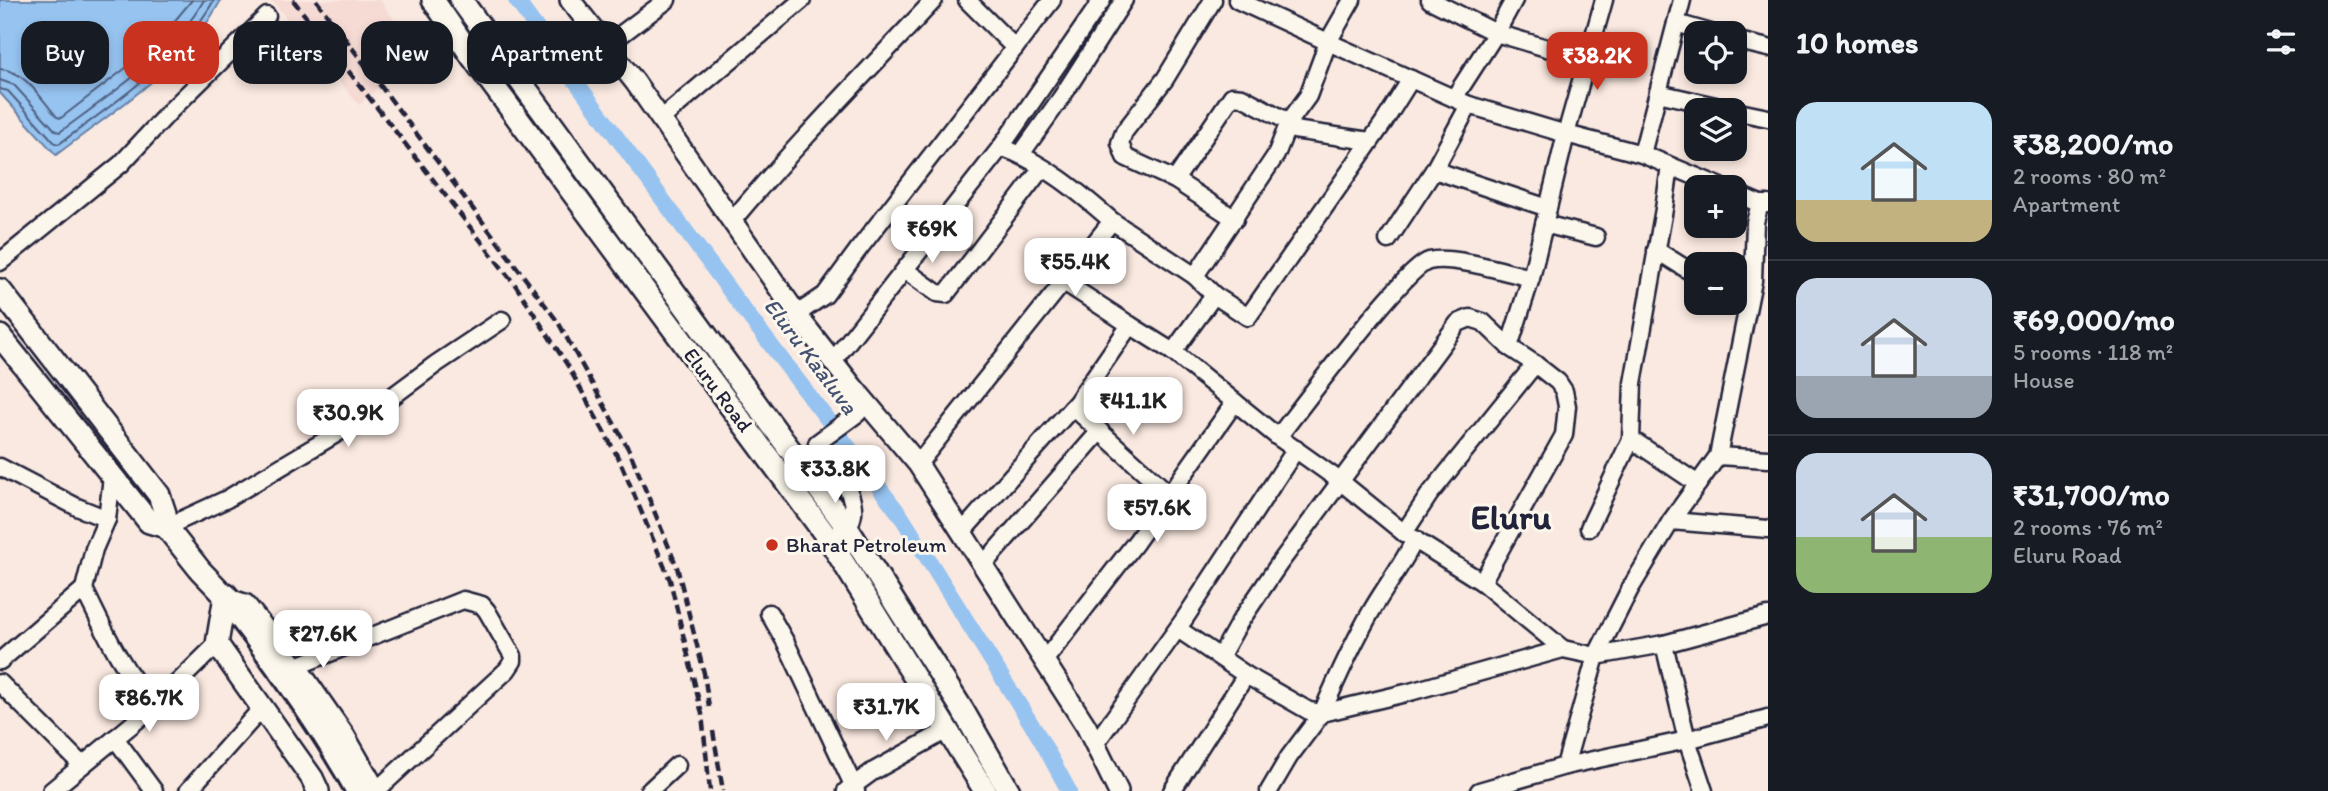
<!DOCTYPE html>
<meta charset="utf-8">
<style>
body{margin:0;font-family:Itim,sans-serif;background:#20242c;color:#f1f3f6;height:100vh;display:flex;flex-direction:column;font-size:26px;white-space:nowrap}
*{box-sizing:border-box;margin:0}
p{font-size:23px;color:#9ea1a6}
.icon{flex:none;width:38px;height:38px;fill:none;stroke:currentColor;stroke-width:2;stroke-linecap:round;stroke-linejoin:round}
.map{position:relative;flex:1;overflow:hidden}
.side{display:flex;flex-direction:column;background:#171b24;width:560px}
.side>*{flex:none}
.hud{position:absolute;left:21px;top:21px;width:665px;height:63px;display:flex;gap:14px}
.buttons{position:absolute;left:1684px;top:21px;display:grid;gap:14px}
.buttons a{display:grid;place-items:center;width:63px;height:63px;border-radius:14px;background:#171b24;box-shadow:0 4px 10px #0003;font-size:35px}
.price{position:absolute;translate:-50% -60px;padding:0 16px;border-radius:14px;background:#fff;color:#222;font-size:23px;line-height:46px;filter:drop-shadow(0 2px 4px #0008)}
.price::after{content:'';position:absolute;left:50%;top:42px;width:21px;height:16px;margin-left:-10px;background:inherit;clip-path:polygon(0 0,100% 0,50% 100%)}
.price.on{background:#c8321e;color:#fff}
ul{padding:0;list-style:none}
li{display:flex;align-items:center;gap:21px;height:175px;padding:0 28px}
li+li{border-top:2px solid #363941}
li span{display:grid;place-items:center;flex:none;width:196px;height:140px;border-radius:21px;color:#555}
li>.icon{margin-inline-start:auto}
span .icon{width:84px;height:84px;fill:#fffc;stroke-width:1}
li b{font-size:30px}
h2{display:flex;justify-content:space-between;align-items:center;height:84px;padding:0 28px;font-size:30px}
.pill{padding:0 24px;border-radius:21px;background:#171b24;box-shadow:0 4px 10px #0003;font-size:24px;line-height:63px}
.pill.on{background:#c8321e;color:#fff}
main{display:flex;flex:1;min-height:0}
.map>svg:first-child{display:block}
.built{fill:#f6dbd5}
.water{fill:#96c3f0;stroke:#6883a8;stroke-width:2}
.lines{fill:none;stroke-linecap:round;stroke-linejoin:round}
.shore{stroke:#506283;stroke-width:2}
.canal{stroke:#96c3f0;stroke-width:16}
.minor-casing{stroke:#22223b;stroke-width:21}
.tertiary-casing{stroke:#22223b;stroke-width:24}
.secondary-casing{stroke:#22223b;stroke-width:26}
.primary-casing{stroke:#22223b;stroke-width:30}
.minor{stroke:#fbf7ec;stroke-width:16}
.tertiary{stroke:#fbf7ec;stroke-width:19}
.secondary{stroke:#fbf7ec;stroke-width:21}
.primary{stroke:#fbf7ec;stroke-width:24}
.rail{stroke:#22223b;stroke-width:4.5;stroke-dasharray:10 5;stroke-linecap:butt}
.poi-dot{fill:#c8321e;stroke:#fbf7ec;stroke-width:2.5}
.labels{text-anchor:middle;stroke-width:6;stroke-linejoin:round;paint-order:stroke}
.street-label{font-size:21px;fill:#22223b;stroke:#fbf7ec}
.poi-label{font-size:21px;fill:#22223b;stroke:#fbf7ec;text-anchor:start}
.water-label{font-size:23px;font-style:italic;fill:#455271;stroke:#fbf7ec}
.town-label{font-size:35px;font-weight:bold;fill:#22223b;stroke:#fbf7ec}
</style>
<main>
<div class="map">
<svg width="1768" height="791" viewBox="0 0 1768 791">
<rect width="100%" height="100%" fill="#fae9e0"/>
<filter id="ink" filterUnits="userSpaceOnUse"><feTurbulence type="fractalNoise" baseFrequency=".0143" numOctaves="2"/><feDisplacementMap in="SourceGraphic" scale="14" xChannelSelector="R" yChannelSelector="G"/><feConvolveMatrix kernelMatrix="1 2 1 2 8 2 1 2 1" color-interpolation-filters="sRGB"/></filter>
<g filter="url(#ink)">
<!-- built -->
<path class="built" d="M271,0h109l37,52 -58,53z"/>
<!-- water -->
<path class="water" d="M0,0h221c-36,67 -105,109 -165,155l-56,-62z"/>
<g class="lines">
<!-- shore -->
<g class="shore">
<path d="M0,69c25,1 42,31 57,48l4,1 92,-71 39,-47"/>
<path d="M0,80l14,5 42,46 4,1c47,-35 115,-80 144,-132"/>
<path d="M0,89l8,2 47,52 4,1c53,-39 123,-86 155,-144"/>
</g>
<!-- canal -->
<path class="canal" d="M516,0l219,298 166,218 139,222 29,53"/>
<!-- minor casing -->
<g class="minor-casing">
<g id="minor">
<path d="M967,0l48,48"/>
<path d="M1213,0l-48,79 -41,53 -4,11 5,14 50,23 60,39"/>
<path d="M1352,0l-24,42 141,63 97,29 -35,144 -22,69 26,17 23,18 6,9 3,15 -3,29 -82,147"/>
<path d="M1430,0l66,33 -42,65"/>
<path d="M1514,0l-18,33 91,27"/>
<path d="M1604,0l-38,134 76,20"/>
<path d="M1682,0l-40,154 79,33"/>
<path d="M1676,23l35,10"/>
<path d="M1734,40l34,8"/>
<path d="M607,45l60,-45"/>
<path d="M1658,93l75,17"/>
<path d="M1469,105l-35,65 114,38"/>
<path d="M1734,111l34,7"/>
<path d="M661,119l141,-119"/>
<path d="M1021,154l40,-56 63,-98"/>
<path d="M1670,166l-6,43 -31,174 -2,56 67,45"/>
<path d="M1175,180l57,-84 10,1 47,25 5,8 76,11"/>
<path d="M1734,193l26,11"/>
<path d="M732,221c64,-77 134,-148 202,-221"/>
<path d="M1112,221l83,55"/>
<path d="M1544,224l52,13"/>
<path d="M1388,240l46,-70"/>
<path d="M1656,250l40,25"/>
<path d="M0,262l121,-98 50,-54 96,-94"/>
<path d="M905,270l32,23 9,1 96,-126"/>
<path d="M1064,282l66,43"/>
<path d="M1214,295l34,22 136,-195 27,-43"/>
<path d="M797,314l28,-19 33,-45 194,-250"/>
<path d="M1173,352l41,-57 -19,-19 81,-121 13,-33 19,-26 20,-54 -91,-42"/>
<path d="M833,361l168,-214 101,-147"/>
<path d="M1073,407l96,87"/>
<path d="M1278,437c22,-28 127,-170 151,-176 23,-6 77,11 102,17"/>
<path d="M1718,456l50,3"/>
<path d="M918,464l194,-243c-33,-29 -69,-59 -111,-74"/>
<path d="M0,467l77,40 30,12"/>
<path d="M112,477l-5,42 -13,30 -10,40c20,41 39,84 71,116"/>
<path d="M1671,521l97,8"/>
<path d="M166,527l61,-28 139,-83 70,-52 66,-44"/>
<path d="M1589,528l42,-89"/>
<path d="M962,532l115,-130 53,-77 43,27 105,85 62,44 64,52 78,49 81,67"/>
<path d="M840,533c34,-22 -7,-68 -23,-90l41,-30 -15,-19 10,-7"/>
<path d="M1404,533l25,-38 106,-131"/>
<path d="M983,565l117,-134"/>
<path d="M228,597l18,6 59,73 41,59 32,56"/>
<path d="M769,613l17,30 70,148"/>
<path d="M1178,629l68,46 63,36 13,2c15,-35 31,-70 50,-103 14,-24 31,-46 43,-71"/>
<path d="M1664,644l104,-28"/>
<path d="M1220,657l19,-34 40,-59 179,-241 12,-5 13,4 26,25"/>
<path d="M0,661l84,-72"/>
<path d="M1044,661l92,-119 99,-140"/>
<path d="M297,666l166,-66 19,5 5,6 26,45v5l-6,9 -130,120"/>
<path d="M0,683l82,82"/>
<path d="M115,738l39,53"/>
<path d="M1095,744l90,-126 111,-169"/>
<path d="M1565,766l122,-26 81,-22"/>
<path d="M51,791l101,-83 65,-64"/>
<path d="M188,791l74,-83"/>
<path d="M649,791l28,-26"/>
<path d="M846,791l26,-19 77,-43"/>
<path d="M1172,791l74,-116"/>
<path d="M1269,791l20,-34 33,-44 88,-21 153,-43 33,7 -31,110 -86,25"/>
<path d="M1704,791l-17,-51 -23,-96 -68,12 34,-67 41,-68 47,-65 35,-175 2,-59 5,-18h8"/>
</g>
</g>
<!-- tertiary casing -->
<g class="tertiary-casing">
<path id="tertiary" d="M570,0l65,82 168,241 50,64 65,77 168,262 32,65"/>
</g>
<!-- secondary casing -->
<g class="secondary-casing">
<g id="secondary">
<path d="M433,0l40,58 357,483 155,250"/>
<path d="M461,0l387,529 114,180 47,82"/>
<path d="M0,290l159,205 6,18 1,14"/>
<path d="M0,336l149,186 17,5 34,43 25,26 -8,48 95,134 6,13"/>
</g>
</g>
<!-- primary casing -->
<g class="primary-casing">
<path id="primary" d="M225,596c49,62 95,126 134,195"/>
</g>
<!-- minor -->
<use href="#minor" class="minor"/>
<!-- tertiary -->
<use href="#tertiary" class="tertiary"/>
<!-- secondary -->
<use href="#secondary" class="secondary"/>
<!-- primary -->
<use href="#primary" class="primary"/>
<!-- rail -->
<g class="rail">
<path d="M293,0l223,286 52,80 52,95 50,119 32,134 8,77"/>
<path d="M316,0l242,322 72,130 47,115 27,106 5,34"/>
<path d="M713,731l10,60"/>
</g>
</g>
</g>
<!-- markers -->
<circle class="poi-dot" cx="772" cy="545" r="7"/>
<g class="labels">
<!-- street labels -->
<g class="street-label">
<text transform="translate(718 390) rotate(53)" y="7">Eluru Road</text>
</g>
<!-- poi labels -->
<g class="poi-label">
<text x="786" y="552">Bharat Petroleum</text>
</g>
<!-- water labels -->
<g class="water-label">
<text transform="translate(811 356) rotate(53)" y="8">Eluru Kaaluva</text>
</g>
<!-- town labels -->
<g class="town-label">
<text x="1511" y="529">Eluru</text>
</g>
</g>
</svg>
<div class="buttons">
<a><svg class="icon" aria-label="locate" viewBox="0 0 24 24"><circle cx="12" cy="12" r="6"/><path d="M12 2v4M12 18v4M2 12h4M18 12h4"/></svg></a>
<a><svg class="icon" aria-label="layers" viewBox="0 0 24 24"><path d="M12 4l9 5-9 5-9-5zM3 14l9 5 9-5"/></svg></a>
<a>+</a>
<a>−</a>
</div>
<b class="price on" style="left:1597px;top:92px">₹38.2K</b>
<b class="price" style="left:932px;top:265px">₹69K</b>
<b class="price" style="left:1075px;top:298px">₹55.4K</b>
<b class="price" style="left:1133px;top:437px">₹41.1K</b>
<b class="price" style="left:348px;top:449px">₹30.9K</b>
<b class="price" style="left:835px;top:505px">₹33.8K</b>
<b class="price" style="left:1157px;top:544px">₹57.6K</b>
<b class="price" style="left:323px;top:670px">₹27.6K</b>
<b class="price" style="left:149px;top:734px">₹86.7K</b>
<b class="price" style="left:886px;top:743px">₹31.7K</b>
<div class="hud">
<a class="pill">Buy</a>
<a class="pill on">Rent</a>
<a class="pill">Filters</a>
<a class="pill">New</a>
<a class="pill">Apartment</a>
</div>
</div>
<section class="side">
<h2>10 homes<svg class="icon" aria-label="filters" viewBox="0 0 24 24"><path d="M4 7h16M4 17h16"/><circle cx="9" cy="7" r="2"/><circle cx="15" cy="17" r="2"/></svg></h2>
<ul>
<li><span style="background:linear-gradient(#bfe0f5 70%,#c2b280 0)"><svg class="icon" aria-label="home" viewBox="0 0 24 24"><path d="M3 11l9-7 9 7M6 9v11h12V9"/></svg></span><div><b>₹38,200/mo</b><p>2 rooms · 80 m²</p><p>Apartment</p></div></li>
<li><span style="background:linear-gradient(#c9d6e8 70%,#9aa5b1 0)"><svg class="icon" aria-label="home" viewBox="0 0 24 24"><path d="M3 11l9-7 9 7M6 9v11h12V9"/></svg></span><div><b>₹69,000/mo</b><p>5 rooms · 118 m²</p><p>House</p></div></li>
<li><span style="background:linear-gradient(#c9d6e8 60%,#8fb573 0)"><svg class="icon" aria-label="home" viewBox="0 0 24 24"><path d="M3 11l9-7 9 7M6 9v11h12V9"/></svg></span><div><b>₹31,700/mo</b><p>2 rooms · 76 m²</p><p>Eluru Road</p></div></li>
</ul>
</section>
</main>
